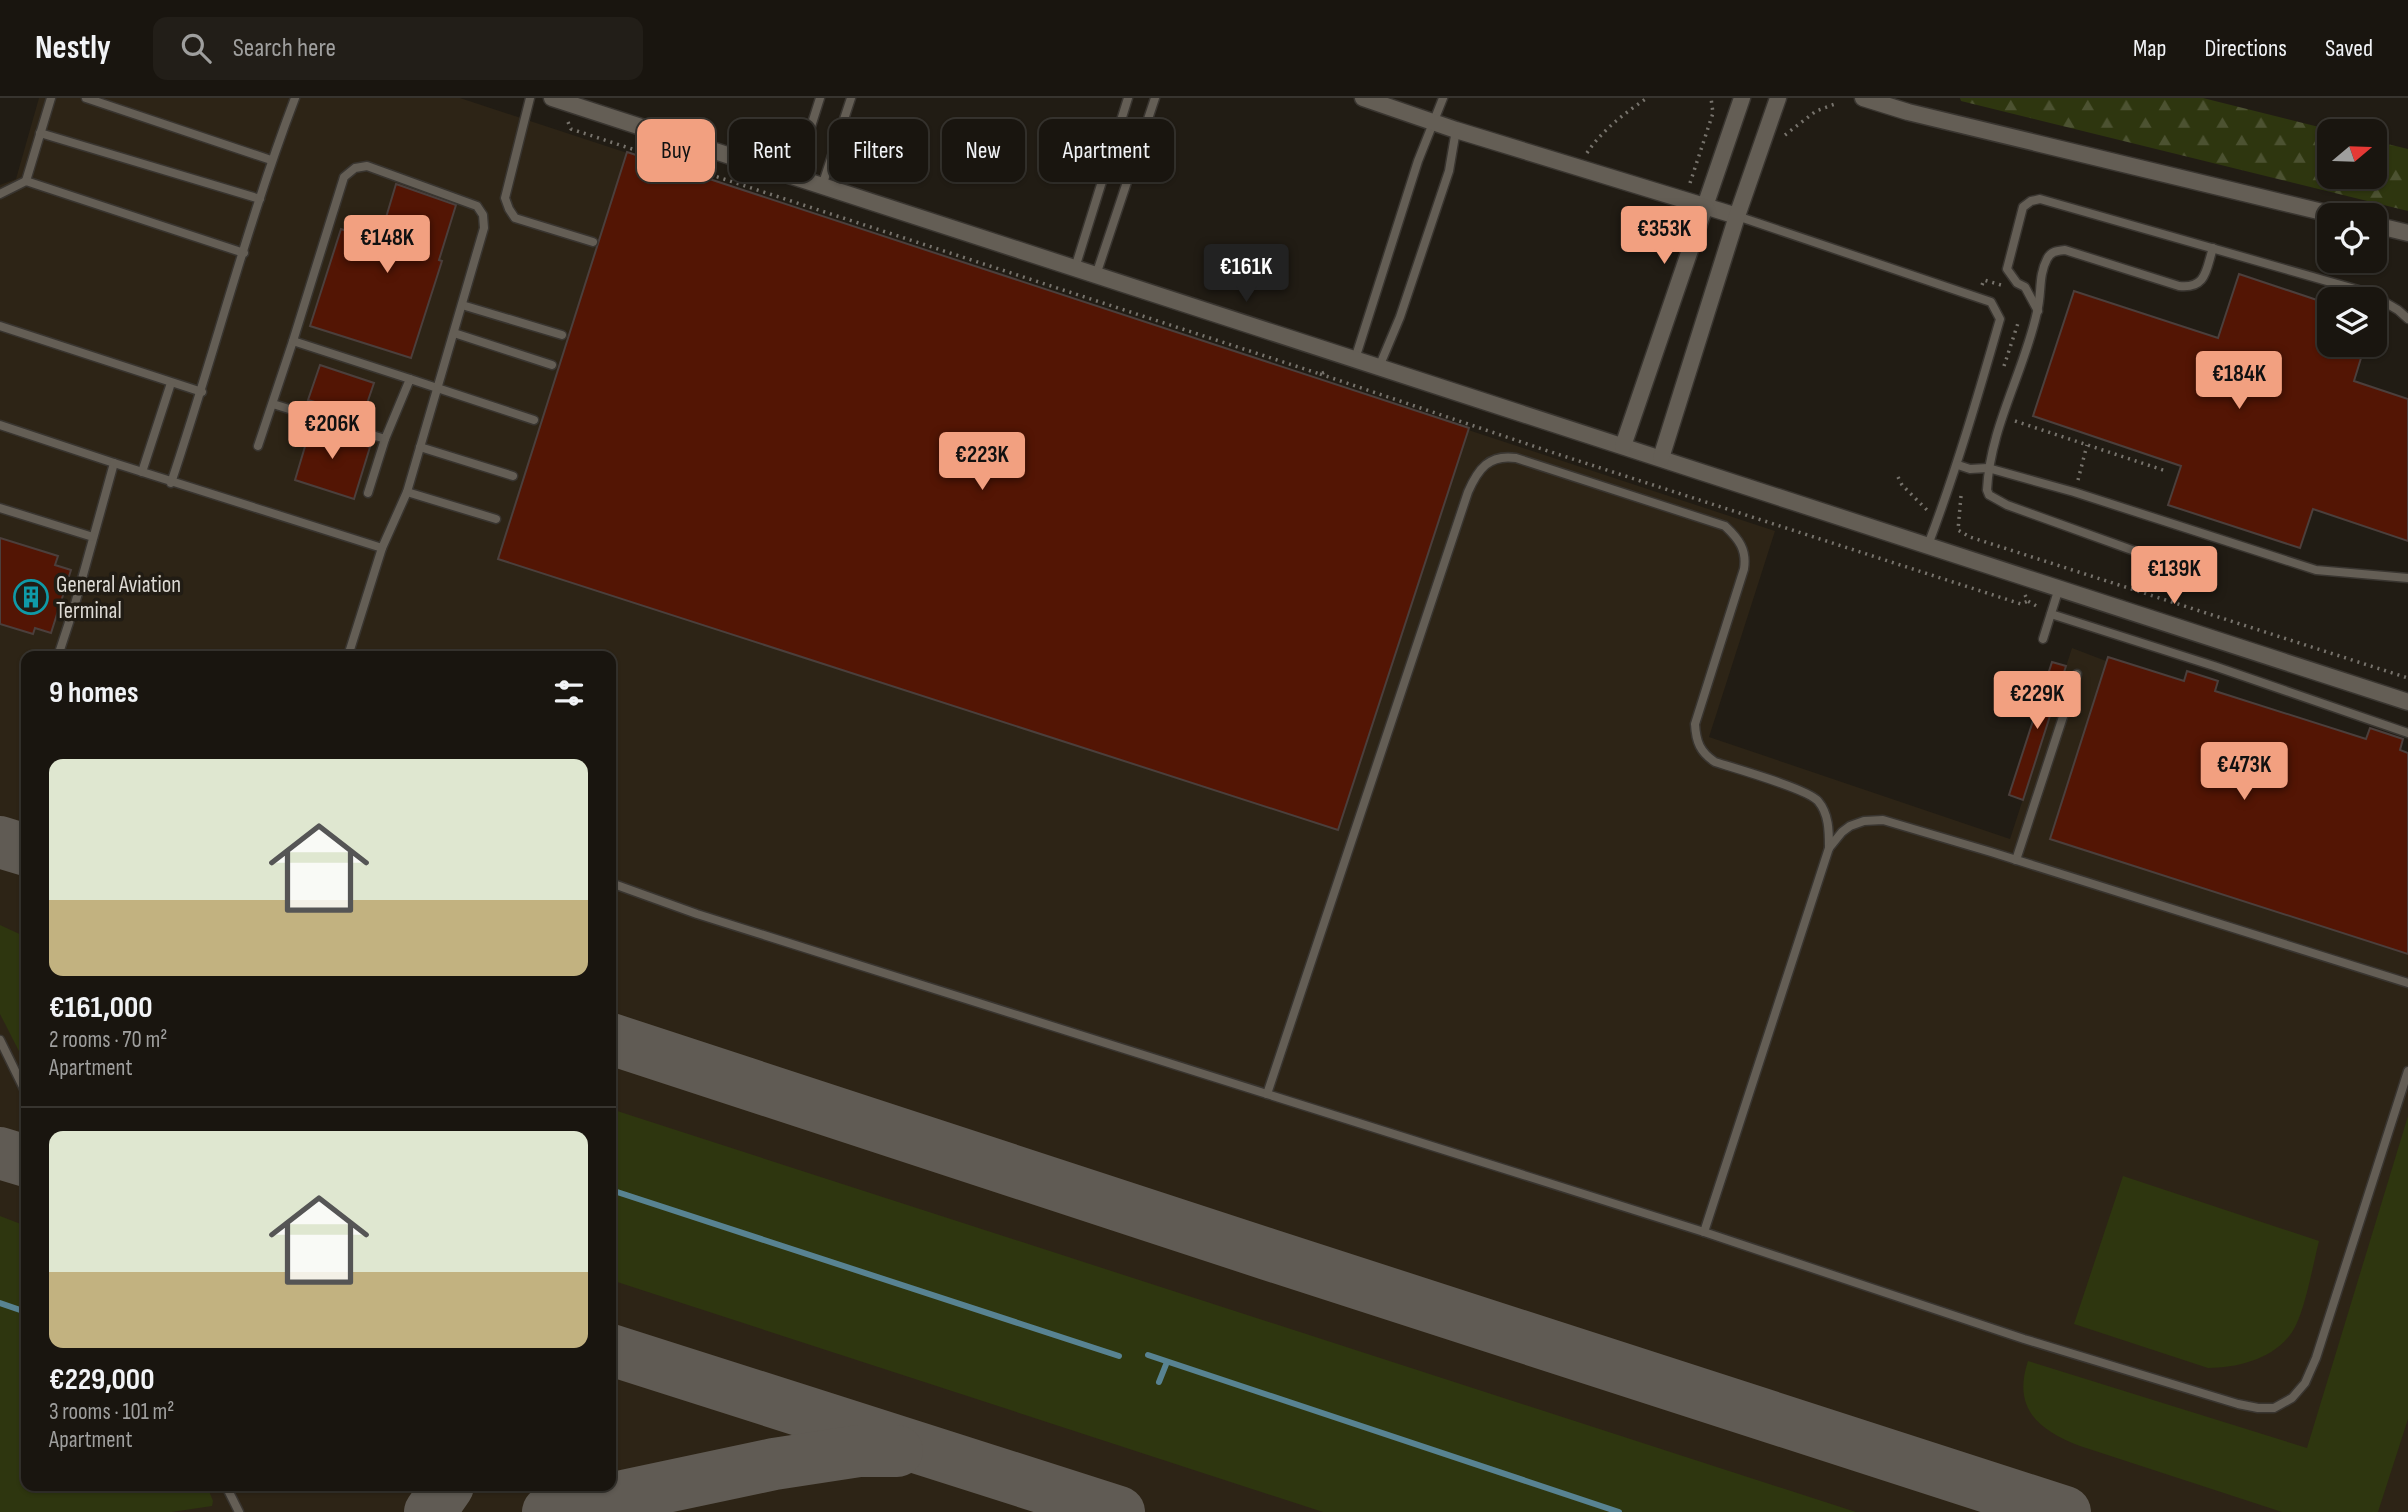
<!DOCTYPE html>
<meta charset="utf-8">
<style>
body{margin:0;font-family:"Sofia Sans Condensed",sans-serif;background:#221e18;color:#f1f3f6;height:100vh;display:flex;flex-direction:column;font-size:26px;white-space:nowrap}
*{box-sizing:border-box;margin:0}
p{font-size:23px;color:#9f9f9e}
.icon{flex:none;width:38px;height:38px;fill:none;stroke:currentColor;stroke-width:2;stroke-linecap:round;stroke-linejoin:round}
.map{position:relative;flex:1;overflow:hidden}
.panel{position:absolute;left:21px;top:553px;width:595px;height:840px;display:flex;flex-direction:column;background:#19150f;border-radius:14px;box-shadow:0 2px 5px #0004,0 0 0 2px #37342f}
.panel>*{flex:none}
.banner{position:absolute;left:637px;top:21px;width:665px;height:63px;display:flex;gap:14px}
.needle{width:46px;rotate:71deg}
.controls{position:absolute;left:2317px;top:21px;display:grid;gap:14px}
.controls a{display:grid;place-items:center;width:70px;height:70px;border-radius:14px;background:#19150f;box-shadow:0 2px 5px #0004,0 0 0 2px #37342f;font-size:35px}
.price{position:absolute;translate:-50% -60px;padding:0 16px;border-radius:7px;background:#f2a080;color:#111;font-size:23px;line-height:46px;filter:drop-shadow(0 2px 4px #0008)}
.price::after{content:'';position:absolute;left:50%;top:42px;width:21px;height:16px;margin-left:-10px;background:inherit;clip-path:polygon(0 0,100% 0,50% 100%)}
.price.current{background:#222;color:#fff}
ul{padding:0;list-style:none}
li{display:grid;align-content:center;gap:14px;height:371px;padding:0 28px}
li+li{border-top:2px solid #37342f}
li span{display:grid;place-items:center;height:217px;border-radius:14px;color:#555}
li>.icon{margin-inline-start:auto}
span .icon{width:126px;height:126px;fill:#fffc;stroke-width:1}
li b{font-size:30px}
h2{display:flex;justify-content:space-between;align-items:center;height:84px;padding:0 28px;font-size:30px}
.chip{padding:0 24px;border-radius:14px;background:#19150f;box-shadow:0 2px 5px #0004,0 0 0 2px #37342f;font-size:24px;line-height:63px}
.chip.current{background:#f2a080;color:#111}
header{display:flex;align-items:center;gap:42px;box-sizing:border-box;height:98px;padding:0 35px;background:#19150f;border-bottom:2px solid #37342f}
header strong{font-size:33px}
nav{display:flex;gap:38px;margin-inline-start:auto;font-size:24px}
.search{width:490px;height:63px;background:#221e18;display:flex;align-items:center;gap:18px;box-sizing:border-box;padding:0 24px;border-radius:14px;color:#9f9f9e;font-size:26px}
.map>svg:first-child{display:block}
.built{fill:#2d2416;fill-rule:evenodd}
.green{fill:#2e360f}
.forest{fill:url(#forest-firs)}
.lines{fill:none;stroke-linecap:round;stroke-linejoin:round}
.stream{stroke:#588392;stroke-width:6}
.taxiway{stroke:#605b54;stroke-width:52}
.building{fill:#531504;stroke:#4b3f3c;stroke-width:2}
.service-casing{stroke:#393530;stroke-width:11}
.minor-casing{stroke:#393530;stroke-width:19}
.path{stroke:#77736c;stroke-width:3.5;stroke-dasharray:2 5;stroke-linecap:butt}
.service{stroke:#645e55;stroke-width:8}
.minor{stroke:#645e55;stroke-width:16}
.labels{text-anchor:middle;stroke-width:7;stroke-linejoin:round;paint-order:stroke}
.poi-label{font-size:23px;fill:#dddad4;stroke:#211c14;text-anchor:start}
</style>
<header>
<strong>Nestly</strong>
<div class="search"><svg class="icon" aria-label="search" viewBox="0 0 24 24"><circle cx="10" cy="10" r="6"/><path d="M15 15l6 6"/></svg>Search here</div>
<nav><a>Map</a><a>Directions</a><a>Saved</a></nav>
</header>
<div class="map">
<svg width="2408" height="1414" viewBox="0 0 2408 1414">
<defs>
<pattern id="forest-firs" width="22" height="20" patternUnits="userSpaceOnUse" patternTransform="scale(1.75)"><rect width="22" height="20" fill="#2e360f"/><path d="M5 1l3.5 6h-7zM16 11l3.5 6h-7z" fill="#4c5231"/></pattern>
</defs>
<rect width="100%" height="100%" fill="#211c14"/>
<!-- built -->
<path class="built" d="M39,0h421l1315,433 -66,206 301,102 62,-191 34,13 2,-4 75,24 4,-10 31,10 -3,10 151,48 3,-11 34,11 -3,11 8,3v759h-2408v-1327l16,-6zM26,558h585v830h-585z"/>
<!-- green -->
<g class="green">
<path d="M0,827l26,12v121l-3,1 -23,-45z"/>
<path d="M611,1011l1245,403h-533l-712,-232z"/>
<path d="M2408,1018v303l-30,93h-96l-202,-66c-41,-16 -68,-37 -52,-85l279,87z"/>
<path d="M2123,1078l196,65c-6,24 -13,63 -23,84 -15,32 -56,43 -88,43l-134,-44z"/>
<path d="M0,1118l26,10v260h181l6,15 -1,5 -40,6h-172z"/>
</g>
<!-- forest -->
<path class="forest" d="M1960,0h243l132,33h-6v46h46v-36l33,8v62l-447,-110z"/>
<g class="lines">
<!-- stream -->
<g class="stream">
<path d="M611,1092l508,166"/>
<path d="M0,1205l26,9"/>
<path d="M1148,1257l471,157"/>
<path d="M1159,1284l8,-20"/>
</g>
<!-- taxiway -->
<g class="taxiway">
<path d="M0,744l26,8"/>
<path d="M611,941l656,215 798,258"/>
<path d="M0,1055l26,8"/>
<path d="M611,1252l508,162"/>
<path d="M430,1414l18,-26"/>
<path d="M548,1414l226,-48 85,-13h38"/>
</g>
</g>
<!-- building -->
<g class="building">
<path d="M627,54l842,276 -131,402 -840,-271z"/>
<path d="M396,86l60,21 -17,55 3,1 -31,97 -101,-32 31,-97 38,12z"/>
<path d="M2239,176l90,30v41h36l-11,36 54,18v142l-95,-32 -13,39 -132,-43 13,-39 -148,-50 41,-125 144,47z"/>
<path d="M320,267l54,18 -14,41 -44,-13 2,-8 -10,-3z"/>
<path d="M312,325l44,14 -2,6 16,4 -16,52 -59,-19z"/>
<path d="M0,440l58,18 -3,9 16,5 -20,63 -16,-5 -2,6 -33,-10z"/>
<path d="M2108,559l76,24 3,-10 31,10 -3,10 151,48 4,-11 33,11 -3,11 8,3v201l-358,-115z"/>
<path d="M2052,564l14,4 -43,134 -14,-5z"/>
</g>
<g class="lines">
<!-- service casing -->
<g class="service-casing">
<g id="service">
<path d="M86,0l185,62"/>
<path d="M530,0l-25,100 4,11 6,9 78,24"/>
<path d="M40,35l220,66"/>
<path d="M795,79l25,-79"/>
<path d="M26,83l25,-83"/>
<path d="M822,88l29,-88"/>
<path d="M0,96l26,-13 218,72"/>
<path d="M1737,118l254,86 9,17c-22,77 -44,152 -72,226"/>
<path d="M1075,170l53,-170"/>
<path d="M1096,177l59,-177"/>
<path d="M462,207l100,30"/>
<path d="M2038,213l-13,-24 -8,-4 -10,-14 16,-62 8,-6 9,-2 329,94 29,17 10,9"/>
<path d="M0,228l202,66"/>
<path d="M454,235l98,32"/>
<path d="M1355,261l63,-198 25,-63"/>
<path d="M1379,269l21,-50 49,-146 7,-41"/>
<path d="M273,306l112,35 25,-60 124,41"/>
<path d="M0,327l114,38 -39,141 -17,52"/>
<path d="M258,348l35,-105"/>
<path d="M420,349l93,29"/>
<path d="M114,365l268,85"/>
<path d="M1958,367l12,4 18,-1 86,24 242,78 92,8"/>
<path d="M142,374l29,-89"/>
<path d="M171,385c43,-128 76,-259 124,-385"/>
<path d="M407,394l89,27"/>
<path d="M368,395l17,-54"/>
<path d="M0,410l93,29"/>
<path d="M2143,456l-136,-49 -18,-10 -2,-5c3,-63 37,-118 50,-178 5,-18 1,-36 10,-53 4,-8 10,-8 18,-9l114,36c28,3 27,-17 34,-38"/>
<path d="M2051,516l163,52 194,67"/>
<path d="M2043,541l16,-51"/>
<path d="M348,558l34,-108 25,-56 77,-264 -1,-13 -6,-9 -110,-40 -12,2 -11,9 -51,164 117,38"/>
<path d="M2016,762l61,-186"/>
<path d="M611,785l86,31 1007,318 320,107 214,65 20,4h16l18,-10 13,-15 11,-25 92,-287"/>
<path d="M0,942l26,53"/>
<path d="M1267,996l201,-602c10,-23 21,-38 48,-34l209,68c14,13 22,24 19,43l-49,155c1,18 5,28 20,38 19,6 93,27 103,39 11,13 11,30 11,47"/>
<path d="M1704,1134l125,-384 13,-16 8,-6 14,-5 19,-1 108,32 417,131"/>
<path d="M226,1388l13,26"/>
</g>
</g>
<!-- minor casing -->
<g class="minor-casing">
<g id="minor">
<path d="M552,0l1856,604"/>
<path d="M1363,0l93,32 281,86"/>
<path d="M1863,0l45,14 427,103"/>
<path d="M2375,127l33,8"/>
<path d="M1623,348l119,-348"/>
<path d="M1661,360l76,-242 41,-118"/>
</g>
</g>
<!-- path -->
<g class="path">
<path d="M568,24l3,7 749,245 8,-3"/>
<path d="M1785,37l31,-24 19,-7"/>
<path d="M1587,55c15,-23 38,-40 60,-55"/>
<path d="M1690,85l23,-70 -2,-15"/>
<path d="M1982,187l2,-5 17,5"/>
<path d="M2004,268l15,-46"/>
<path d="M1320,276l228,77 473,153 7,-3"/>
<path d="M2015,323l151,50"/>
<path d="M1898,379l4,8 25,25"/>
<path d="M2078,382l9,-35"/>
<path d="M1961,398l-3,34 12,7 438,141"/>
<path d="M2025,497l3,6 12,7"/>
</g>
<!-- service -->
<use href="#service" class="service"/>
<!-- minor -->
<use href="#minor" class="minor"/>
</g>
<!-- icons -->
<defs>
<g id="building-ring" transform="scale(1.75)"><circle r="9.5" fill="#211c14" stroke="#0f9aa8" stroke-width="1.5"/><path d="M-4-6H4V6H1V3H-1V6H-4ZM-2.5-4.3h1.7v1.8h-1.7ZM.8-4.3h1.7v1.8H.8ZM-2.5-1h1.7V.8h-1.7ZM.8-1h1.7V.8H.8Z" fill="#0f9aa8"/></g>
</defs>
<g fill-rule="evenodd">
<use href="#building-ring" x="31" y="499"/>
</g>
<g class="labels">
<!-- poi labels -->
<g class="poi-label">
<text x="56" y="494">General Aviation<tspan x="56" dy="26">Terminal</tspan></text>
</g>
</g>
</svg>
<div class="controls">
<a><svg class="needle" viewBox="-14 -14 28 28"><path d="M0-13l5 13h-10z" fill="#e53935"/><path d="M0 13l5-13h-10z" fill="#9f9f9e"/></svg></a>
<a><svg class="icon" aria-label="locate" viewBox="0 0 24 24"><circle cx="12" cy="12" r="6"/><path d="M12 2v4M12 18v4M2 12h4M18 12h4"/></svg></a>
<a><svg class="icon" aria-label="layers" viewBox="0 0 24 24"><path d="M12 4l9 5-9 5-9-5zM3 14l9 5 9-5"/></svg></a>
</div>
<b class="price" style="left:1664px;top:168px">€353K</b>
<b class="price" style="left:387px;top:177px">€148K</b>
<b class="price current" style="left:1246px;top:206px">€161K</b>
<b class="price" style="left:2239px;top:313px">€184K</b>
<b class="price" style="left:332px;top:363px">€206K</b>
<b class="price" style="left:982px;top:394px">€223K</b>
<b class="price" style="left:2174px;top:508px">€139K</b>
<b class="price" style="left:2037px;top:633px">€229K</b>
<b class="price" style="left:2244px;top:704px">€473K</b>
<div class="banner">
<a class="chip current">Buy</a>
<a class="chip">Rent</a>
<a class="chip">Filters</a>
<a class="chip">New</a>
<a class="chip">Apartment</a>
</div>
<section class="panel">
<h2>9 homes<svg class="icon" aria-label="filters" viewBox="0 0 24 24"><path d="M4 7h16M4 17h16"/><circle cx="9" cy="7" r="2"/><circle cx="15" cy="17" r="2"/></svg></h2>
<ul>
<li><span style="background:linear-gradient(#dfe7d0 65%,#c2b280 0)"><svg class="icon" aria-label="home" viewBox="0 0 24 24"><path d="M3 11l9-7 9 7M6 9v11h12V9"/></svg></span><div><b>€161,000</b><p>2 rooms · 70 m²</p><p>Apartment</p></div></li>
<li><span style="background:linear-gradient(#dfe7d0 65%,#c2b280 0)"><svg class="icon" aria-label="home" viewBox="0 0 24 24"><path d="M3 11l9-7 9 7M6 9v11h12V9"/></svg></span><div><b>€229,000</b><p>3 rooms · 101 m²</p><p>Apartment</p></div></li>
</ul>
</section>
</div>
